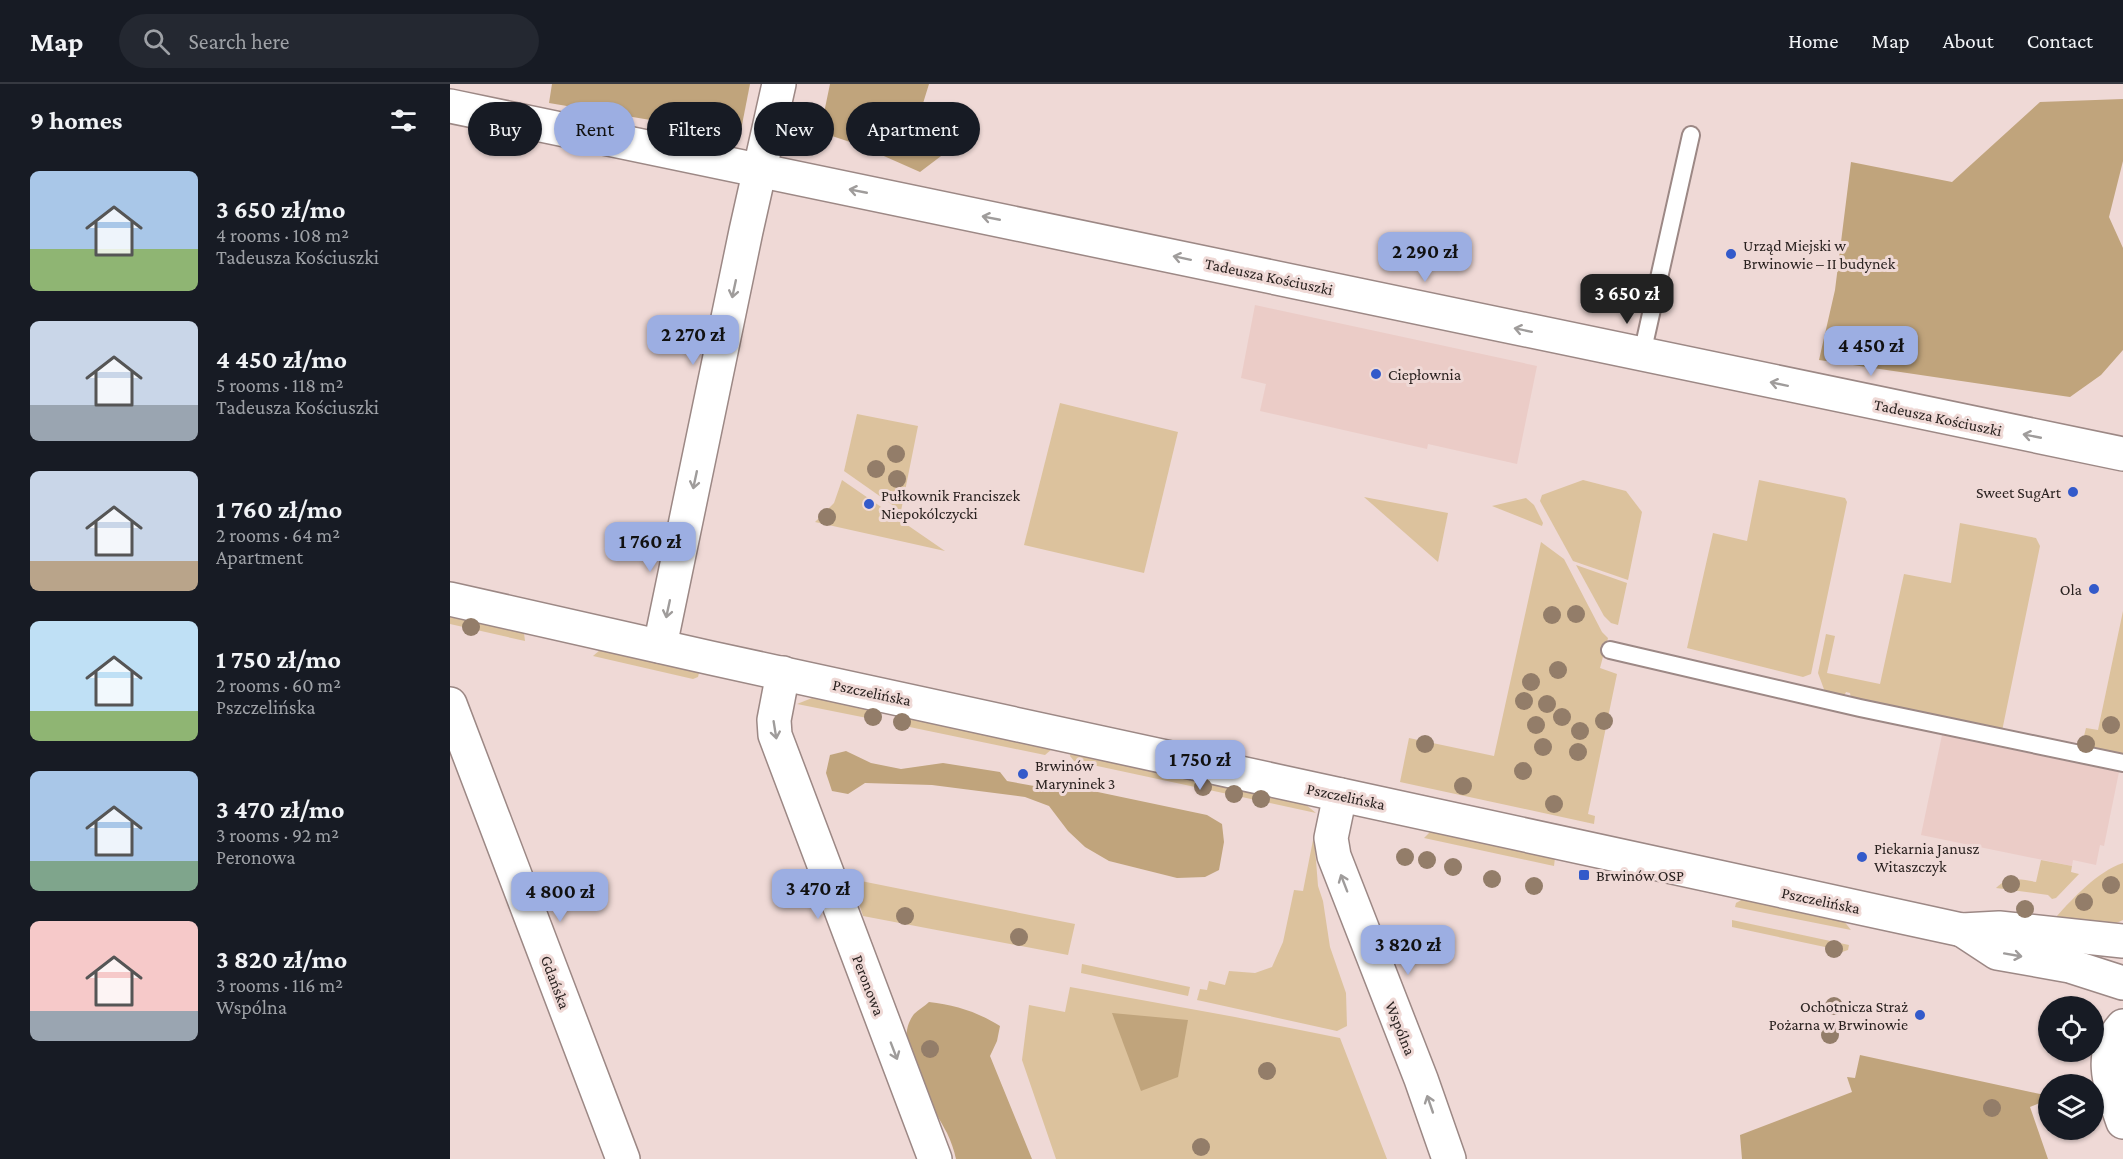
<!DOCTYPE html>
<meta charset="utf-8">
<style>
body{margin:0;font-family:"Crimson Pro",serif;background:#242831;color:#f1f3f6;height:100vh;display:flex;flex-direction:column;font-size:22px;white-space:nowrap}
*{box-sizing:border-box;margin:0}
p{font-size:20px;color:#9ea1a6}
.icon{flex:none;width:33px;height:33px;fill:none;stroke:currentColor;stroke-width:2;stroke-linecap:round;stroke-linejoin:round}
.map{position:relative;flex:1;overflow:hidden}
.panel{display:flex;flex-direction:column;background:#171b24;width:450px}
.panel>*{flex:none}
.guide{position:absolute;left:18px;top:18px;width:570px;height:54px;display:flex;gap:12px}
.tools{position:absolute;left:1588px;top:912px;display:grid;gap:12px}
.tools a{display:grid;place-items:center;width:66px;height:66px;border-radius:50%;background:#171b24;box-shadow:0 2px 4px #0004;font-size:30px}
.price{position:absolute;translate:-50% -51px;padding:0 14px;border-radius:12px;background:#9caee2;color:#111;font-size:20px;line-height:39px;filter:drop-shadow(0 2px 3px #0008)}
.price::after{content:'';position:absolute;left:50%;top:36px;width:18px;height:14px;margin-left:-9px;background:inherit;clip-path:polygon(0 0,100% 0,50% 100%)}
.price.selected{background:#222;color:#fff}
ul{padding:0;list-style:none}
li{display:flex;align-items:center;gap:18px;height:150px;padding:0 30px}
li span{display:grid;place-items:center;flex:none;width:168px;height:120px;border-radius:9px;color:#555}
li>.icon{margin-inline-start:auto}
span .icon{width:72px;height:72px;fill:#fffc;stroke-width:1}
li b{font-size:26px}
h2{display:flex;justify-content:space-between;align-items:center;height:72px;padding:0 30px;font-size:26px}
.pill{padding:0 21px;border-radius:27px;background:#171b24;box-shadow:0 2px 4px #0004;font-size:21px;line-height:54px}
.pill.selected{background:#9caee2;color:#111}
header{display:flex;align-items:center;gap:36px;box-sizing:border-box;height:84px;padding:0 30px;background:#171b24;border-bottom:2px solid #363941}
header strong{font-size:28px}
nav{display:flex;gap:33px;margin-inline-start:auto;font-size:21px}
.search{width:420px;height:54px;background:#242831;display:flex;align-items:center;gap:15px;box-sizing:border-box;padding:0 21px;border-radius:33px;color:#9ea1a6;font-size:22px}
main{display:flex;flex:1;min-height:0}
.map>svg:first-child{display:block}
.built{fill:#ebccc7}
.green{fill:#dcc29d}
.forest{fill:#c0a47c}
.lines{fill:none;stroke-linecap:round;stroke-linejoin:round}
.lane-casing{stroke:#9c8885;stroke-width:20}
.street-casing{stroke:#9c8885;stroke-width:36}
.secondary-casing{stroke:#9c8885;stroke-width:36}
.lane{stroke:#fff;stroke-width:16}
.street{stroke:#fff;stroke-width:33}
.secondary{stroke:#fff;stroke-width:33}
.tree{fill:#937d69}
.oneway{stroke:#9f9c9b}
.poi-dot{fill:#335aca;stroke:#efd9d6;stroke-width:2}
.labels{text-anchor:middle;stroke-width:6;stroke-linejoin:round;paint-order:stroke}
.poi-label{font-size:16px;fill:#2a2220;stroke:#efd9d6;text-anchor:start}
.street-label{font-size:16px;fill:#2a2220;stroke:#efd9d6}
</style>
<header>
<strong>Map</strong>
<div class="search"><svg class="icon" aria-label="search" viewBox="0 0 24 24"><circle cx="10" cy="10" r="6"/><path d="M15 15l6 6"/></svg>Search here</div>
<nav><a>Home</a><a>Map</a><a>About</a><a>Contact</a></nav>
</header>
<main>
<section class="panel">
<h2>9 homes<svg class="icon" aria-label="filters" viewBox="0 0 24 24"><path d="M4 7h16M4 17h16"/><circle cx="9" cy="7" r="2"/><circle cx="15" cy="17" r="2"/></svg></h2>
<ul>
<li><span style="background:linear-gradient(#a9c7e8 65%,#8fb573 0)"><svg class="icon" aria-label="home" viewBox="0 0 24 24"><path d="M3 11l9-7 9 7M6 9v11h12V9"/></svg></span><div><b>3 650 zł/mo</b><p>4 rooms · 108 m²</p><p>Tadeusza Kościuszki</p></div></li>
<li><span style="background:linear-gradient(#c9d6e8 70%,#9aa5b1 0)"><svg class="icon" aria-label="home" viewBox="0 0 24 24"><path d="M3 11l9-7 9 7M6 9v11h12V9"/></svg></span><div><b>4 450 zł/mo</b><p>5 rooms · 118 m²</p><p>Tadeusza Kościuszki</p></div></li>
<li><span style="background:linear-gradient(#c9d6e8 75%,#b9a48a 0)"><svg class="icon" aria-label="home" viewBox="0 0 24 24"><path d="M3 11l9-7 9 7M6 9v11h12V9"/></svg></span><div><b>1 760 zł/mo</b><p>2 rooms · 64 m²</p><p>Apartment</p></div></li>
<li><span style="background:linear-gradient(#bfe0f5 75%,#8fb573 0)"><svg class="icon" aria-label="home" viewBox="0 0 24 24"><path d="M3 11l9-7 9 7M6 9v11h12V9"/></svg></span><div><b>1 750 zł/mo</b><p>2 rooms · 60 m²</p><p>Pszczelińska</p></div></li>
<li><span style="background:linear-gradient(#a9c7e8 75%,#7fa58c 0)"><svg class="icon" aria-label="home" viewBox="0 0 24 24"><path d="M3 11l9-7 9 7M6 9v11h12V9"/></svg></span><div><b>3 470 zł/mo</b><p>3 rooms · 92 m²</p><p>Peronowa</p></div></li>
<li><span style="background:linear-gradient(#f6c9c9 75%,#9aa5b1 0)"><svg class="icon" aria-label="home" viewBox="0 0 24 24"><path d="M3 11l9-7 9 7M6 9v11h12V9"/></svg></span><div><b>3 820 zł/mo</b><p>3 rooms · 116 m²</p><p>Wspólna</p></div></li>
</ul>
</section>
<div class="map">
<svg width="1673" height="1075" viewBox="0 0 1673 1075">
<rect width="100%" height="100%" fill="#efd9d6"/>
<!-- built -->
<g class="built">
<path d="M805,221l282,61 -20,98 -89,-20 -1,5 -167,-38 6,-27 -25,-6z"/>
<path d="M1492,651l177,37 -15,74 -4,-1 -4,20 -23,-5 -1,6 -151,-31z"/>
</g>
<!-- green -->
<g class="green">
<path d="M610,319l118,29 -34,141 -120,-28z"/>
<path d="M407,330l61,12 -17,85 -57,-40z"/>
<path d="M392,396l103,71 -130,-29 19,-19z"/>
<path d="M1133,396l43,11 16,21 -14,68 -55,-19 -33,-60 2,-6z"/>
<path d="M1309,396l86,18 2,4 -36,172 -8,3 -116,-29 26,-115 34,8z"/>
<path d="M914,413l84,16 -10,49z"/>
<path d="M1076,414l8,7 9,18 -1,3 -50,-20z"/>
<path d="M1510,439l76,15 4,8 -38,185 -151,-33 -1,-5 -4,-1 -2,4 -19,-4 -7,-19 8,-39 9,2 -8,37 53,11 24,-110 47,9z"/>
<path d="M1091,458l23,17 38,73 6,6 -8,30 17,6 -29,140 7,2 -1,8 -194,-42 9,-44 85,18z"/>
<path d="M1126,481l51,18 -9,42 -7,-2 -7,-7z"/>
<path d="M1673,527v145l-42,-8 5,-20 12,2z"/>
<path d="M0,533l74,16 1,8 -75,-17z"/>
<path d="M150,566l99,23 -1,4 -5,2 -100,-23z"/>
<path d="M362,614l62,12 3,6v4l-80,-16z"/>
<path d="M450,632l152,33 -7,6 -150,-31z"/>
<path d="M621,669l234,51 11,9 -242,-52 -4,-5z"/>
<path d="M981,747l124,27 -1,8 -130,-28z"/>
<path d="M864,751l4,51 5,15 7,46 16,46 1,33 -10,5 -140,-31 3,-11 7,1 2,-9 16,4 4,-14 26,2 17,-6 11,-25 11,-52 9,1z"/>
<path d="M1591,776l31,6 -1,6 8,2 -23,24 -4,1 -4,-4 -52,-7c12,-12 25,-9 40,-6z"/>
<path d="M1673,779v57l-11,5 -56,-8c18,-20 41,-45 67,-54z"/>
<path d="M401,795l224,45 -7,31 -205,-39z"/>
<path d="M1293,815l100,21 8,10 -116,-23 1,-4z"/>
<path d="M1282,836l117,25 -1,5 -15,5 -8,-8 -93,-20z"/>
<path d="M632,880l108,23 -2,9 -107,-23z"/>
<path d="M620,903l165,30 105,21 47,121h-331l-34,-99 7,-55 36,7z"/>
</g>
<!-- forest -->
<g class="forest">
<path d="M102,0h198l-10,51 -191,-32z"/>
<path d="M380,0h99l-9,29 29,37 -29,22 -61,-27 -39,-13z"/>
<path d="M1673,15v62l-14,56 14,31v102l-22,25 -31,22 -251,-37 16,-70 16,-128 101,20 88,-80z"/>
<path d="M396,667l25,12 30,6 42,-6 57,9 7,9 27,5 2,-7 171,36 15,9 2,18 -5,28 -14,7 -28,1 -68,-17 -24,-14 -17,-16 -19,-25 -24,-9 -93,-12 -67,-2 -17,11 -16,-3 -6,-18 4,-18z"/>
<path d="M479,918c26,3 49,10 71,24l-3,15 -7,15 42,103h-76c-2,-9 -5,-18 -9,-26 -15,-30 -58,-86 -33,-119 4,-4 11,-8 15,-12z"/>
<path d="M662,929l76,7 -10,57 -37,14z"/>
<path d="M1410,971l189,41v3l-19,8 18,52h-306l-2,-24 112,-43 -5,-15 8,1z"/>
</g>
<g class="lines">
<!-- lane casing -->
<g class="lane-casing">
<g id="lane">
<path d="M1192,270l49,-219"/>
<path d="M1160,566l250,58 263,55"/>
</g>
</g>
<!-- street casing -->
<g class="street-casing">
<g id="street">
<path d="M0,22l1673,348"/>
<path d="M210,562l86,-415 33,-147"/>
<path d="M333,589l-9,47 1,15 160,424"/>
<path d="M0,620l173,455"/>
<path d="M890,711l-9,43 3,18 87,223 28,80"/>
<path d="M1673,942c-27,30 -11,63 0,96"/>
</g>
</g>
<!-- secondary casing -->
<g class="secondary-casing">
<g id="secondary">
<path d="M0,515l261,59 1251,272 37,-2 124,13"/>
<path d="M1512,846l35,23 73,13 53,17"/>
</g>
</g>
<!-- lane -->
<use href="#lane" class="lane"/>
<!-- street -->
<use href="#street" class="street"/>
<!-- secondary -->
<use href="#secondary" class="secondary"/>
</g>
<!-- trees -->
<g class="tree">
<circle cx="446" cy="370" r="9"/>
<circle cx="426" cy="385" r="9"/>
<circle cx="447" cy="395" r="9"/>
<circle cx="377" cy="433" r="9"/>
<circle cx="1126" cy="530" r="9"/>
<circle cx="1102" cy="531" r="9"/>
<circle cx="21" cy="543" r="9"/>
<circle cx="1108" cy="586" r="9"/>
<circle cx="1081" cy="598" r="9"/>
<circle cx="1074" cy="617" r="9"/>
<circle cx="1097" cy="620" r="9"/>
<circle cx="423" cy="633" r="9"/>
<circle cx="1112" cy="633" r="9"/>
<circle cx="1154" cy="637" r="9"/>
<circle cx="452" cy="638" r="9"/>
<circle cx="1086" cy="641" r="9"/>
<circle cx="1661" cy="641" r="9"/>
<circle cx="1130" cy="647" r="9"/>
<circle cx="975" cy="660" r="9"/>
<circle cx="1636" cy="660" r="9"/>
<circle cx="1093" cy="663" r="9"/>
<circle cx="1128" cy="668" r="9"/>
<circle cx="1073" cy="687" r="9"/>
<circle cx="1013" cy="702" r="9"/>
<circle cx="753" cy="703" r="9"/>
<circle cx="784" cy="710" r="9"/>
<circle cx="811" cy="715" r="9"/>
<circle cx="1104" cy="720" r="9"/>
<circle cx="955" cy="773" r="9"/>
<circle cx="977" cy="776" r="9"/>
<circle cx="1003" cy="783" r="9"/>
<circle cx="1042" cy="795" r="9"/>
<circle cx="1561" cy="800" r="9"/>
<circle cx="1661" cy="801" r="9"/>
<circle cx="1084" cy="802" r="9"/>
<circle cx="1634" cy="818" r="9"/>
<circle cx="1575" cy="825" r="9"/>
<circle cx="455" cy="832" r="9"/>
<circle cx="569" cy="853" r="9"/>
<circle cx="1384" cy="865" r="9"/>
<circle cx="1384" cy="922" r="9"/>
<circle cx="1380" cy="951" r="9"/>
<circle cx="480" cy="965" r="9"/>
<circle cx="817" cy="987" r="9"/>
<circle cx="1542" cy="1024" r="9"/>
<circle cx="751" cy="1063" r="9"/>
</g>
<!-- one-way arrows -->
<defs><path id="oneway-shaft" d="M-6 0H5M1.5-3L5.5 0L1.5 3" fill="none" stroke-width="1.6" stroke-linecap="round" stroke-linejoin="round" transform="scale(1.5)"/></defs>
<g class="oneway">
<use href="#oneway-shaft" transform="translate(408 107) rotate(-169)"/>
<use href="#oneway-shaft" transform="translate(541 134) rotate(-169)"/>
<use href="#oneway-shaft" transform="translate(732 174) rotate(-168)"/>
<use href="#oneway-shaft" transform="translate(284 205) rotate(102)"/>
<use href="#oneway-shaft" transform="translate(1073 246) rotate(-168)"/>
<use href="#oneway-shaft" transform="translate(1329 300) rotate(-168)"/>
<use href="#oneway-shaft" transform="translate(1582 352) rotate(-169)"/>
<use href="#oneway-shaft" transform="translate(245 396) rotate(102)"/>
<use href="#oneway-shaft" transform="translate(218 525) rotate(102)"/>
<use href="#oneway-shaft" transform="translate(325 646) rotate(81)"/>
<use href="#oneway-shaft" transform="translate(894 799) rotate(-111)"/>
<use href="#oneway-shaft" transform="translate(1563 871) rotate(10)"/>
<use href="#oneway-shaft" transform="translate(444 967) rotate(69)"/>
<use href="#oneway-shaft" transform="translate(980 1020) rotate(-109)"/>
</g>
<!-- markers -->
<g class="poi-dot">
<circle cx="1281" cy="170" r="6"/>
<circle cx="926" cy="290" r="6"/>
<circle cx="1623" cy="408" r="6"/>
<circle cx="419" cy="420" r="6"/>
<circle cx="1644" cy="505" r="6"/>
<circle cx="573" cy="690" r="6"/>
<circle cx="1412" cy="773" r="6"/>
<rect x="1128" y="785" width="12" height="12" rx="3"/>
<circle cx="1470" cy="931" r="6"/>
</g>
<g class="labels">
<!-- poi labels -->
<g class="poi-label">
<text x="1293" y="167">Urząd Miejski w<tspan x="1293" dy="18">Brwinowie – II budynek</tspan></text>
<text x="938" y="296">Ciepłownia</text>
<text x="1611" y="414" text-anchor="end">Sweet SugArt</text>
<text x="431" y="417">Pułkownik Franciszek<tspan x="431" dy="18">Niepokólczycki</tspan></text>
<text x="1632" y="511" text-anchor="end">Ola</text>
<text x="585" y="687">Brwinów<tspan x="585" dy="18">Maryninek 3</tspan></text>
<text x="1424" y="770">Piekarnia Janusz<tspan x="1424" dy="18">Witaszczyk</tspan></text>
<text x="1146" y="797">Brwinów OSP</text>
<text x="1458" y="928" text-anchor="end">Ochotnicza Straż<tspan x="1458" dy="18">Pożarna w Brwinowie</tspan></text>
</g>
<!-- street labels -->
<g class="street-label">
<text transform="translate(819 192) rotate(12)" y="6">Tadeusza Kościuszki</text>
<text transform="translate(1488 333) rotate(12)" y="6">Tadeusza Kościuszki</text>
<text transform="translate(422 608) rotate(12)" y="6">Pszczelińska</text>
<text transform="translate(896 712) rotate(12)" y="6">Pszczelińska</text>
<text transform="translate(1371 816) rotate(12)" y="6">Pszczelińska</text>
<text transform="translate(106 898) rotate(69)" y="6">Gdańska</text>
<text transform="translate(419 901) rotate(69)" y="6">Peronowa</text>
<text transform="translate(951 944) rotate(68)" y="6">Wspólna</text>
</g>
</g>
</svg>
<div class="tools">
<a><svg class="icon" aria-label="locate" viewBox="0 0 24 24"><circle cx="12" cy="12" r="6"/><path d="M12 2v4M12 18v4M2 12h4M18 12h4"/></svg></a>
<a><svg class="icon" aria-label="layers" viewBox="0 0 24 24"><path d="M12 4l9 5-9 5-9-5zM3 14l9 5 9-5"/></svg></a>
</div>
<b class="price" style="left:975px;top:199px">2 290 zł</b>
<b class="price selected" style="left:1177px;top:241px">3 650 zł</b>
<b class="price" style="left:243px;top:282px">2 270 zł</b>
<b class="price" style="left:1421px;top:293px">4 450 zł</b>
<b class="price" style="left:200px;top:489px">1 760 zł</b>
<b class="price" style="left:750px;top:707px">1 750 zł</b>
<b class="price" style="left:368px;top:836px">3 470 zł</b>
<b class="price" style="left:110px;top:839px">4 800 zł</b>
<b class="price" style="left:958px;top:892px">3 820 zł</b>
<div class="guide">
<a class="pill">Buy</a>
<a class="pill selected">Rent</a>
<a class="pill">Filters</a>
<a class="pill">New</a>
<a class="pill">Apartment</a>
</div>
</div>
</main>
